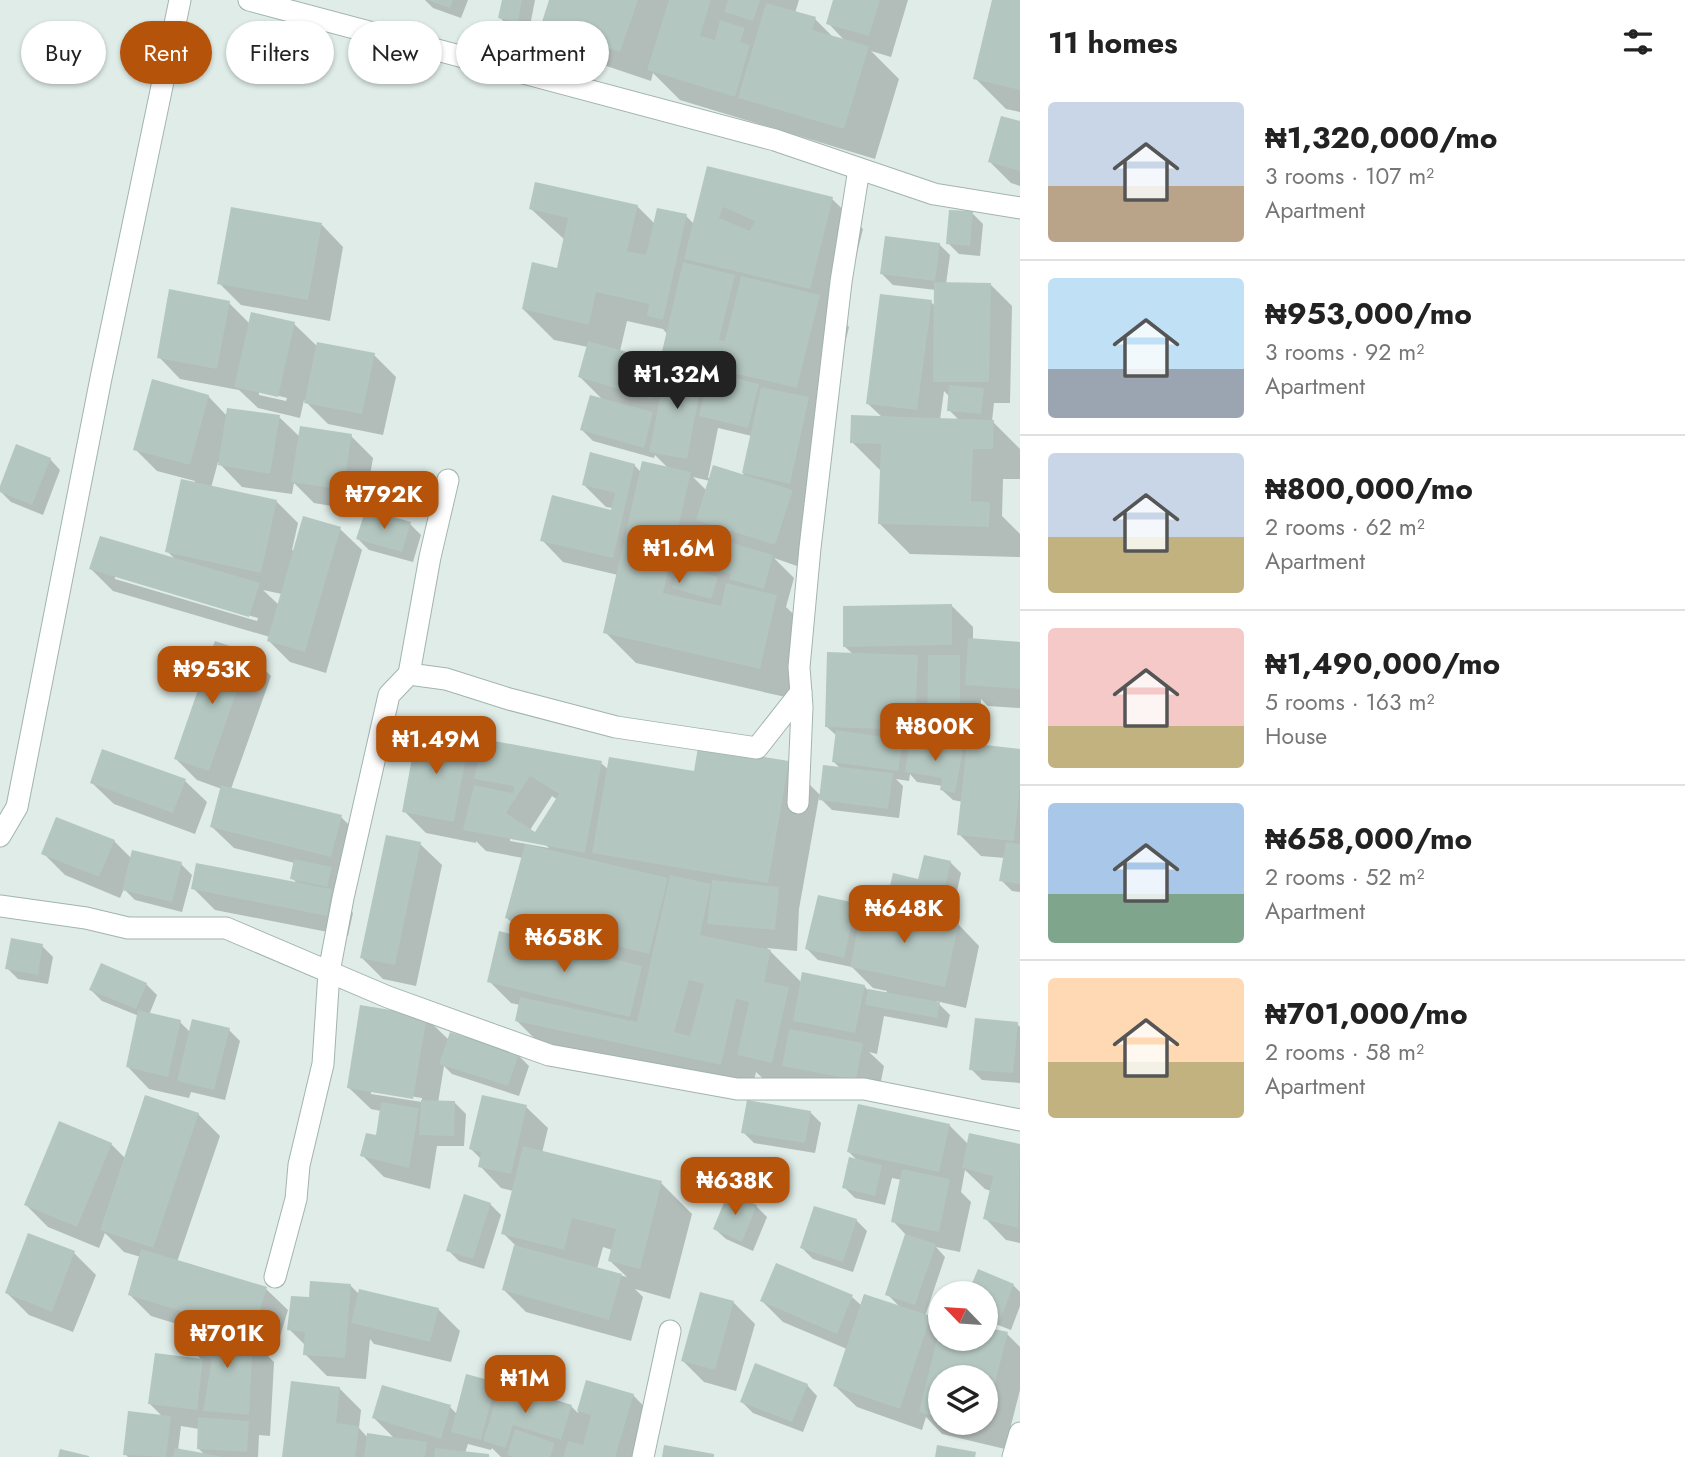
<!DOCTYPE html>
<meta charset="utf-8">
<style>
body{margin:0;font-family:Jost,sans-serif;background:#f6f6f6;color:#222;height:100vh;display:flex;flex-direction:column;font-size:26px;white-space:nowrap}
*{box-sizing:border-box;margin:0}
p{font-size:23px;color:#767676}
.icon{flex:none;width:38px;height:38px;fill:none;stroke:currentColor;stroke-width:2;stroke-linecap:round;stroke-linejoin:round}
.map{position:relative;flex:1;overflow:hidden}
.details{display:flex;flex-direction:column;background:#fff;width:665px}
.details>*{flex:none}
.hud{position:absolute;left:21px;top:21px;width:665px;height:63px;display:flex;gap:14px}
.needle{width:46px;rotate:295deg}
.buttons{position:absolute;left:928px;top:1281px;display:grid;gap:14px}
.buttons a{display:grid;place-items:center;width:70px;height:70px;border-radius:50%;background:#fff;box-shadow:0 2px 5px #0004;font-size:35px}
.price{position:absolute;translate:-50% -60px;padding:0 16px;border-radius:14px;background:#b45309;color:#fff;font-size:23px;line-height:46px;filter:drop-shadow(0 2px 4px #0008)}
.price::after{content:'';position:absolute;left:50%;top:42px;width:21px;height:16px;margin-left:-10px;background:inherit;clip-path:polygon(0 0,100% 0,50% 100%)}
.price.on{background:#222;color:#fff}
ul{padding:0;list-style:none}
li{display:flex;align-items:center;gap:21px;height:175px;padding:0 28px}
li+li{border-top:2px solid #e0e0e0}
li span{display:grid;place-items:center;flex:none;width:196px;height:140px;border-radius:7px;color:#555}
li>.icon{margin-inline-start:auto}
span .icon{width:84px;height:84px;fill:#fffc;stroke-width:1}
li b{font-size:30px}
h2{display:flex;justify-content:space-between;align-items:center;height:84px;padding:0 28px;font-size:30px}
.pill{padding:0 24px;border-radius:32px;background:#fff;box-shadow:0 2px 5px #0004;font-size:24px;line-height:63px}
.pill.on{background:#b45309;color:#fff}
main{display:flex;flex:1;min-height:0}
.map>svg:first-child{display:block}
.shadow{fill:#0003;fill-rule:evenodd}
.building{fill:#b4c6c0;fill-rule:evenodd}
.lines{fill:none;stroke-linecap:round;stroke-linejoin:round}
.street-casing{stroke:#a2b4af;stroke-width:23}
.street{stroke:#fff;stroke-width:21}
</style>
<main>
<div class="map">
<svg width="1020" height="1457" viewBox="0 0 1020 1457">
<rect width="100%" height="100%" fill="#dfece7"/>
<!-- shadow -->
<g class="shadow">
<path d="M425,0h43l-7,18 -28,-10z"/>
<path d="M504,0h31l-6,31 -18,-3 -11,-10z"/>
<path d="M551,0h248l-4,13 20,6 19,19 12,4 -18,-19 7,-23h73l-17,57 -20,-6 28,28 -24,80 -195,-59 -27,-27 -2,8 -77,-26 -31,-30z"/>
<path d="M993,0h27v112l-14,-3 -31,-31z"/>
<path d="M1020,123v63l-9,-3 -21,-21z"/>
<path d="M708,168l124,31 31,30 -22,89 8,9 -22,91 -16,87 -8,-2 11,11 -17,52 -23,-8 20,20 -8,29 21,20 -17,71 -154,-35 -31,-31 13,-57 -55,-13 -21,-22 70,-28 1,-4 -7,-1 -22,-22 50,-20 7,7 28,-3 -14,-14 -1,3 -61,-17 -11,-11 22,-29 -24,-24 8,-30 -34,-7 -31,-31 36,-39 6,-30 -34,-31 106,-3 18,18 31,-8 8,8zM627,321l36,8 5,6 -5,20 12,12 -8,2 -5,-6 -42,-12zM718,428l34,8 -9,40 -35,2zM693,477l17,4 -3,10z"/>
<path d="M972,213l11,11 -3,32 -21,-2 -11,-11z"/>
<path d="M322,225l21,22 -13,74 -89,-16 -22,-22z"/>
<path d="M939,244l11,11 -4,29h44l22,22 -2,97h-16l-2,18 28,28v30h-17l-1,37 18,18v23l-110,-3 -31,-31 3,-51 -30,-30 30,-25 -15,-14 64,-101 4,4 1,-16 -43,-5 -11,-11zM944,391l6,6 -1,13 10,10h-19z"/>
<path d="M229,303l21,21h44l24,23 56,8 22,22 -13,58 -55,-11 -24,-24 -4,18 -42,-10 -19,-18 -59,-11 -21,-22zM259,391l28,7 -1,3 -27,-6z"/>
<path d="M208,396l19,20 52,1 21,20 51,-1 22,22 -9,52 46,14 11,11 -8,27 -44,-12 -11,-11 9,-27 -53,-9 -20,-20 -2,11 -50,-7 -24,-25 -7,26 65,13 22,22 -6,27 3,1 45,-22 22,21 -36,123 -36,-11 -21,-21 1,-4 -157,-46 -22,-22 85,-9 -9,-9 28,-70 -38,-10 -22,-22zM115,575l143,43 -1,3 -142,-42zM263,590l19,4 -3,11z"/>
<path d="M50,459l10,11 -17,45 -32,-13 -11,-11z"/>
<path d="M951,605l22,22v14l47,2v65l-32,-2 -7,-7v47l39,5v141l-8,-1 -11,-11 4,-22 -24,-2 -22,-22 4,-32 -10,-2 -11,-10 1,-4 -26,-4 -7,-8 -1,7 -13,-2 7,7 -4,32 -67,-8 -13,-13 -20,112 -2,42 -30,-3 35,35 62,3 5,5 17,3 1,-3 -14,-3 -21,-21 -34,-7 -11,-11 48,-44 8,7h34l-10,-9 63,-41 11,11 -11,50 8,1 21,22 -13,62 -30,-7 14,14 -3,13 -63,-12 -7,38 -8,-2 15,14 -7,35 -107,-16 -14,-13 -5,23 -204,-44 -31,-31 4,-15 -9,-2 -22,-22 42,-40 -24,-23 16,-60 -37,-7 -10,-10v2l-50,-10 -22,-22 65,-70 12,13 120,9 8,7 86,3 93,-10 33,33 20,-27 -8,-8 4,-25 -10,-9 26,-73 -8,-7zM552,796l6,4 -22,34 -6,-4zM510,837l35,7 4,4 -39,-7z"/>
<path d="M249,654l22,22 -40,113 110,28 22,22 -11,39 -16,-4 6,5 -4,18 15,16 -5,23 -133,-26 -22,-22 105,-4 -6,-6 3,-15 -61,-15 -22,-21 10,-38 -25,-9 -21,-21z"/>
<path d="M185,781l22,21 -12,32 -81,-30 -22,-21z"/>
<path d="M114,841l18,18 49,5 11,11 -10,37 -47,-12 -11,-11 -4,9 -55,-23 -22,-22z"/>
<path d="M420,844l22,21 -26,121 -33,-7 -21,-21z"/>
<path d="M42,946l11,11 -5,27 -30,-5 -11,-11z"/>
<path d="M146,984l11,11 -8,20 31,7 11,11 38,-3 11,11 -15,59 -34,-8 -2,6 -40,-9 -21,-22 11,-51 -37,-15 -11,-11z"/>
<path d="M426,1018l23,22 69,15 11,11 -10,30 -67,-22 -8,-8 -6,37h17l11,11 -2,32h-27l-7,43 -46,-12 -22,-22 15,-17 4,-27 -10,-2 -22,-21zM371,1090l51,8v4l-51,-8z"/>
<path d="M1017,1024l3,3v56l-38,-3 -11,-11z"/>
<path d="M526,1107l22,21 -6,25 119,30 31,31 -22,85 -35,-10 8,8 -12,44 -105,-29 -22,-22 12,-44 -13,-13 10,-42 -12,-3 -21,-22 1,-7 -10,-10zM603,1247l9,3 -3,10 18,17 -30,-8z"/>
<path d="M810,1112l11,11 -6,30 -61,-10 -11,-11z"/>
<path d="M198,1114l22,22 -43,126 89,27 22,21 -13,43 -14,-4 13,13 -4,74 -11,-1 -1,22h-130l-3,-3 38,-37 -13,-13 52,-44 -8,-8 9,-20 -52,-16 -21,-21 11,-38 -17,-5 -19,-19 -6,15 -51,-21 -22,-22 85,-61 15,15zM181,1426l18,3 -1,19 7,7 -27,-5z"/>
<path d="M949,1125l20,20 2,-10 49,11v97l-14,-3 -21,-22 6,-27 -6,-2 -20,-19 -4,22 10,10 -11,50 -24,-5 9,10 -20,59 15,12v11h45l22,-5 13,13v43l-15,59 -63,-15 -16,-17 -4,13 -65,-23 -22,-21 12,-37 -64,-27 -21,-21 90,-4 10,9 39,2 -14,-14 19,-59 -13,-14 9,-41 -10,-2 -7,27 -30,-7 -11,-11 14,-26 -9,-9zM940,1377h45v46h-45z"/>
<path d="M490,1204l11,11 -17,54 -25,-8 -11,-11z"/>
<path d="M756,1206l11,11 -14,34 -27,-12 -11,-10z"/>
<path d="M856,1220l11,11 -14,41 -40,-13 -11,-11z"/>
<path d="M29,1235l45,18 22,22 -23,57 -44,-17 -22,-22z"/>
<path d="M979,1272l34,13 7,7v14l-9,24 -26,-10v-27h-15z"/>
<path d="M351,1286l9,9 78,14 22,22 -9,31 -77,-18 -4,-5 -4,40 -39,-3 -22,-22 1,-8 -17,-17 21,-30z"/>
<path d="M733,1302l22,22 -19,67 -32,-9 -21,-21z"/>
<path d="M588,1382l45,13 21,22 -11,40h-142l-9,-9 -1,2 -23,-6 -3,9 25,4h-206l55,-69 22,22 -2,18 9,10 27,1 -21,-21 76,-11 7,7 38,-30 6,5 70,17 7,7z"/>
<path d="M807,1385l10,11 -14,36 -50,-19 -11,-11z"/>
</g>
<!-- building -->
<g class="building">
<path d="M427,0h26l-3,8z"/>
<path d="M502,0h20l-4,22 -20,-4z"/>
<path d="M549,0h89l-18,52 -79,-27z"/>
<path d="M669,0h42l-11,36 15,4 5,-20 25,8 -5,14 10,3 -15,52 -88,-27z"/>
<path d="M728,0h32l-7,21 -29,-9z"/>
<path d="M833,0h47l-11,36 -43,-12z"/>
<path d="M992,0h28v90l-47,-11z"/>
<path d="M766,3l50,14 -4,13 57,16 -25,83 -106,-31z"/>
<path d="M1001,116l19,5v50l-32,-9z"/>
<path d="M707,166l126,31 -23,92 -126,-30zM723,207l32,14 -5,10 -31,-13z"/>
<path d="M535,182l103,23 -11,46 19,4 11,-47 30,6 -24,106 -16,-4 2,-12 -53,-12 -7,33 -67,-16 10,-47 25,6 11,-50 -39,-9z"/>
<path d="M231,207l91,16 -14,77 -91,-16z"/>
<path d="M949,210l24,1 -3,35 -24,-2z"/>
<path d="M885,236l55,7 -5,38 -55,-7z"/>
<path d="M683,262l52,13 -16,65 6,1 16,-65 79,19 -23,93 -136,-32z"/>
<path d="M934,282l57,1 -2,99h-56z"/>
<path d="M169,289l61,12 -13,68 -60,-11z"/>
<path d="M880,294l52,6 -15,110 -51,-6z"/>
<path d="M251,312l44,10 -17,75 -44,-10z"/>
<path d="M588,341l75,21 -11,37 -74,-22z"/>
<path d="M317,342l58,11 -13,61 -58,-11z"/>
<path d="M667,363l37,7 -17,89 -38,-7z"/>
<path d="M709,372l50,12 -11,44 -49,-12z"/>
<path d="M152,379l57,16 -19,70 -57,-15z"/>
<path d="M949,385l35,3 -3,26 -34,-3z"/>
<path d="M761,387l48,10 -19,87 -48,-11z"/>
<path d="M590,395l63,17 -9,36 -64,-18z"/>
<path d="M227,408l53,7 -10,59 -52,-9z"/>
<path d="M851,415l143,5 -1,29h-20l-2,52 19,1 -1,25 -111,-3 3,-80 -31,-1z"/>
<path d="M300,426l52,8 -9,56 -52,-8z"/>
<path d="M16,444l35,14 -19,47 -32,-13v-6z"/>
<path d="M590,452l45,12 -22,94 -73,-17 12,-46 59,15 4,-17 -33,-8z"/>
<path d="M642,461l49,11 -28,121 58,13 5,-23 51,12 -17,74 -157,-36z"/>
<path d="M713,465l80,25 -18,55 -79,-25z"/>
<path d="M181,479l96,21 -16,73 -96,-21z"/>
<path d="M366,509l45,13 -9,30 -46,-13z"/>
<path d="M303,516l38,11 -36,125 -38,-11z"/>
<path d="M100,536l160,47 -11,34 -160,-48z"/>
<path d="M709,536l64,19 -9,34 -35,-10 2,-5 -32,-9 -2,6 21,6 -7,22 -39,-11 12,-39 20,5z"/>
<path d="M952,604v41l-109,2v-41z"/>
<path d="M968,638l52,4v47l-55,-4z"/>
<path d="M215,641l35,12 -41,118 -35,-12z"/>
<path d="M827,652l91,3 -3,75 -90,-3z"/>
<path d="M928,655h32v86h-33z"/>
<path d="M836,730l67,10 -5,31 -66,-9z"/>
<path d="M417,731l52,9 -15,82 -52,-10z"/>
<path d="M483,739l119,22 -17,92 -122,-23 11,-45 39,8 1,-7 -40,-7zM530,776l29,18 -24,38 -29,-19z"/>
<path d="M910,740l53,9 -8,44 -15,-3 2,-12 -37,-6z"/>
<path d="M967,743l53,6v36l-6,56 -57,-6z"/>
<path d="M698,747l91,14 -21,122 -176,-30 17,-96 85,14z"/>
<path d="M102,749l84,30 -13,34 -83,-30z"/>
<path d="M823,765l70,8 -5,36 -69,-9z"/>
<path d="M221,785l121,30 -11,42 -121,-30z"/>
<path d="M56,817l59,23 -16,37 -58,-23z"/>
<path d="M386,835l35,7 -26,123 -35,-7z"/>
<path d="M1006,842l14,2v40l-21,-3z"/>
<path d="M525,844l143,34 -19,76 -144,-36z"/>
<path d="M132,850l50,12 -10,40 -50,-12z"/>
<path d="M924,855l27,6 -12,54 -53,-12 7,-30 25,6z"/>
<path d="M294,859l38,8 -5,20 -37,-8z"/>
<path d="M196,863l136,26 -5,27 -136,-27z"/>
<path d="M670,875l41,9 -11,51 71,15 -7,32 25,5 -17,76 -35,-8 12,-53 -13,-3 -15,66 -206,-44 5,-24 117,25zM689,980l15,4 -14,52 -16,-4z"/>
<path d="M712,880l67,7 -4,43 -68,-6z"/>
<path d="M818,895l38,8 -12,55 -39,-9z"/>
<path d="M863,903l96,20 -14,64 -95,-20z"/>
<path d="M499,931l143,35 -12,51 -143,-35z"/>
<path d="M11,938l32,6 -5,31 -33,-6z"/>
<path d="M101,963l46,20 -11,26 -47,-19z"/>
<path d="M802,972l63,13 -10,48 -62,-12z"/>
<path d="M868,989l72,13 -3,16 -72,-13z"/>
<path d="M360,1005l67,11 -14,83 -66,-11z"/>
<path d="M138,1010l43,10 -13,57 -42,-10z"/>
<path d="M975,1018l43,4 -5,51 -44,-3z"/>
<path d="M192,1019l38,9 -16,62 -37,-9z"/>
<path d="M789,1029l74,14 -7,37 -74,-14z"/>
<path d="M450,1032l69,22 -11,32 -69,-22z"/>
<path d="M145,1095l54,18 -46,135 -53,-18z"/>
<path d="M482,1095l45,10 -16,69 -33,-7 3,-15 -12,-3z"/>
<path d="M421,1100l34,1 -1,35 -35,-1z"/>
<path d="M747,1100l64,11 -6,32 -64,-10z"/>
<path d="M381,1102l38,6 -10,60 -49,-12 6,-23 10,2z"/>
<path d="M858,1104l92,20 -11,48 -92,-20z"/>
<path d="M59,1121l53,22 -35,84 -53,-22z"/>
<path d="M969,1133l51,11 -2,84 -35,-9 10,-43 -31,-8z"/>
<path d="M523,1146l139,35 -22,88 -32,-8 8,-32 -44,-11 -8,32 -63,-16z"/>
<path d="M849,1157l33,8 -7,31 -33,-8z"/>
<path d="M902,1169l48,10 -11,53 -48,-10z"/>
<path d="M728,1193l29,12 -15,37 -29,-13z"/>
<path d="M464,1194l27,9 -18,56 -27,-8z"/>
<path d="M814,1206l43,13 -14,43 -43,-14z"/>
<path d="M28,1233l47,18 -23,61 -47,-19z"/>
<path d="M905,1234l31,10 -21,61 -30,-10z"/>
<path d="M514,1245l108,29 -13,46 -107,-30z"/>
<path d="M141,1249l126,38 -14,46 -125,-38z"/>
<path d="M776,1263l77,32 -16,39 -77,-33z"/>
<path d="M978,1269l36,15 -14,36 -15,-5v-22h-17z"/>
<path d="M310,1281l41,3 -6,74 -42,-3 2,-23 -18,-2 4,-34 18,1z"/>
<path d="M359,1289l80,19 -9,34 -79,-19z"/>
<path d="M700,1292l34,9 -19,69 -34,-9z"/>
<path d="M864,1294l67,22 -31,93 -67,-23z"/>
<path d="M205,1323l48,16 -4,76 -46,-4 9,-52 -20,-7z"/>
<path d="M985,1327l23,5 -22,86 -1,-41h-45v41l-21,-6 20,-81 1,8h45z"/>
<path d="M155,1353l48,6 -6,51 -49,-6z"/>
<path d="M755,1363l53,21 -16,38 -52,-20z"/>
<path d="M466,1374l30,8 -15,58 -30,-8z"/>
<path d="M586,1380l48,14 -19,63h-52l5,-16 15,4 8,-30 -14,-4z"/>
<path d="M291,1381l49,6 -4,36 23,3 -4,31h-73z"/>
<path d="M501,1383l71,22 -11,35 -48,-15 -8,23 -22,-7z"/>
<path d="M382,1385l69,20 -10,34 -69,-21z"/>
<path d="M128,1411l43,5 -5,41 -43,-2z"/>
<path d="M198,1417l51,4 -2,31 -50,-3z"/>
<path d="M515,1429l40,14 -5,14h-37l-6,-2z"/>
<path d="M367,1433l60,9 -2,15h-61z"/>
<path d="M664,1445l50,9v3h-52z"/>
<path d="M937,1445l39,7 -1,5h-40z"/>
<path d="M175,1448l44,8v1h-46z"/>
<path d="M435,1448l54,6v3h-55z"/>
<path d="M60,1449l29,7v1h-31z"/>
</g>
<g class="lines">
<!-- street casing -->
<g class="street-casing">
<g id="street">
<path d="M249,0l526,140 159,54 86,14"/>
<path d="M409,674l21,-117 18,-77"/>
<path d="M798,803l4,-96 -3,-40 11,-119 31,-266 18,-113"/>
<path d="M0,836l17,-29 84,-429 79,-378"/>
<path d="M0,906l86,12 42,10h98l162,69 161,58 188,34h127l156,31"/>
<path d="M275,1277l21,-78 3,-34 24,-101 6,-92 14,-74 46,-203 20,-21 37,5 63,20 107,28 141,21 44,-56"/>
<path d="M643,1457l27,-126"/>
<path d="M1013,1457l7,-24"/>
</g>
</g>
<!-- street -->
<use href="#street" class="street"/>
</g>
</svg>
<div class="buttons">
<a><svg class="needle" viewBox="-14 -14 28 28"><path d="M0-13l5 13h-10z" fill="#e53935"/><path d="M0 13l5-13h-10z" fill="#767676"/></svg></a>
<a><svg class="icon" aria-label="layers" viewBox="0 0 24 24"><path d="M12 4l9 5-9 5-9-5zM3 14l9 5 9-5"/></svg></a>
</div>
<b class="price on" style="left:677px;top:411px">₦1.32M</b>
<b class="price" style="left:384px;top:531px">₦792K</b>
<b class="price" style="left:679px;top:585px">₦1.6M</b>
<b class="price" style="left:212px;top:706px">₦953K</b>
<b class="price" style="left:935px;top:763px">₦800K</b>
<b class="price" style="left:436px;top:776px">₦1.49M</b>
<b class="price" style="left:904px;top:945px">₦648K</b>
<b class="price" style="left:564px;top:974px">₦658K</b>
<b class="price" style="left:735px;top:1217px">₦638K</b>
<b class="price" style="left:227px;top:1370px">₦701K</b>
<b class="price" style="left:525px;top:1415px">₦1M</b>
<div class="hud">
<a class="pill">Buy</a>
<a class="pill on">Rent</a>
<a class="pill">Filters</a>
<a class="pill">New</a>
<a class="pill">Apartment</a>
</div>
</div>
<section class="details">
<h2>11 homes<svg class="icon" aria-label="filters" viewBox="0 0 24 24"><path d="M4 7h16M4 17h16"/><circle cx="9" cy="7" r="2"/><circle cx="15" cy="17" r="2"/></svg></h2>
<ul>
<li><span style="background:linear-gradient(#c9d6e8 60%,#b9a48a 0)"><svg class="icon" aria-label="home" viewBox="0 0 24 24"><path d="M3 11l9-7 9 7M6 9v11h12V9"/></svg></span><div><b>₦1,320,000/mo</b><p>3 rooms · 107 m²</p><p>Apartment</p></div></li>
<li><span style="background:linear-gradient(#bfe0f5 65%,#9aa5b1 0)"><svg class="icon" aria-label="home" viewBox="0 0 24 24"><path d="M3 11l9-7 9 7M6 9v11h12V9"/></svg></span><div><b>₦953,000/mo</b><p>3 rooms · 92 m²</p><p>Apartment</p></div></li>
<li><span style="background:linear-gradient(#c9d6e8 60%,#c2b280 0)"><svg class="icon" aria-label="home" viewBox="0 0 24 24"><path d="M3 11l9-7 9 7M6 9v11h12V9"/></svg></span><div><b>₦800,000/mo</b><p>2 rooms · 62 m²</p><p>Apartment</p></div></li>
<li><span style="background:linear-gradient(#f6c9c9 70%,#c2b280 0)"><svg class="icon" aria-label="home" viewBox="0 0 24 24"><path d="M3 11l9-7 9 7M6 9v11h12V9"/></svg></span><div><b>₦1,490,000/mo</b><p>5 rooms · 163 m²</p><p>House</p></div></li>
<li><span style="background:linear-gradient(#a9c7e8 65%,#7fa58c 0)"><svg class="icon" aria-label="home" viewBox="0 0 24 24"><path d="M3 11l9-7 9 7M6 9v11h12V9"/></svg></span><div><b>₦658,000/mo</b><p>2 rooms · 52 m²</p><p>Apartment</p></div></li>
<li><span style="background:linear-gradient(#ffd9b3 60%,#c2b280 0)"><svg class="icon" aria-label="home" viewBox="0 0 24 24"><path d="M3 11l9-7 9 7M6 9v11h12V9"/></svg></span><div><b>₦701,000/mo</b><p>2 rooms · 58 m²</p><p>Apartment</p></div></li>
</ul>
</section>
</main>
